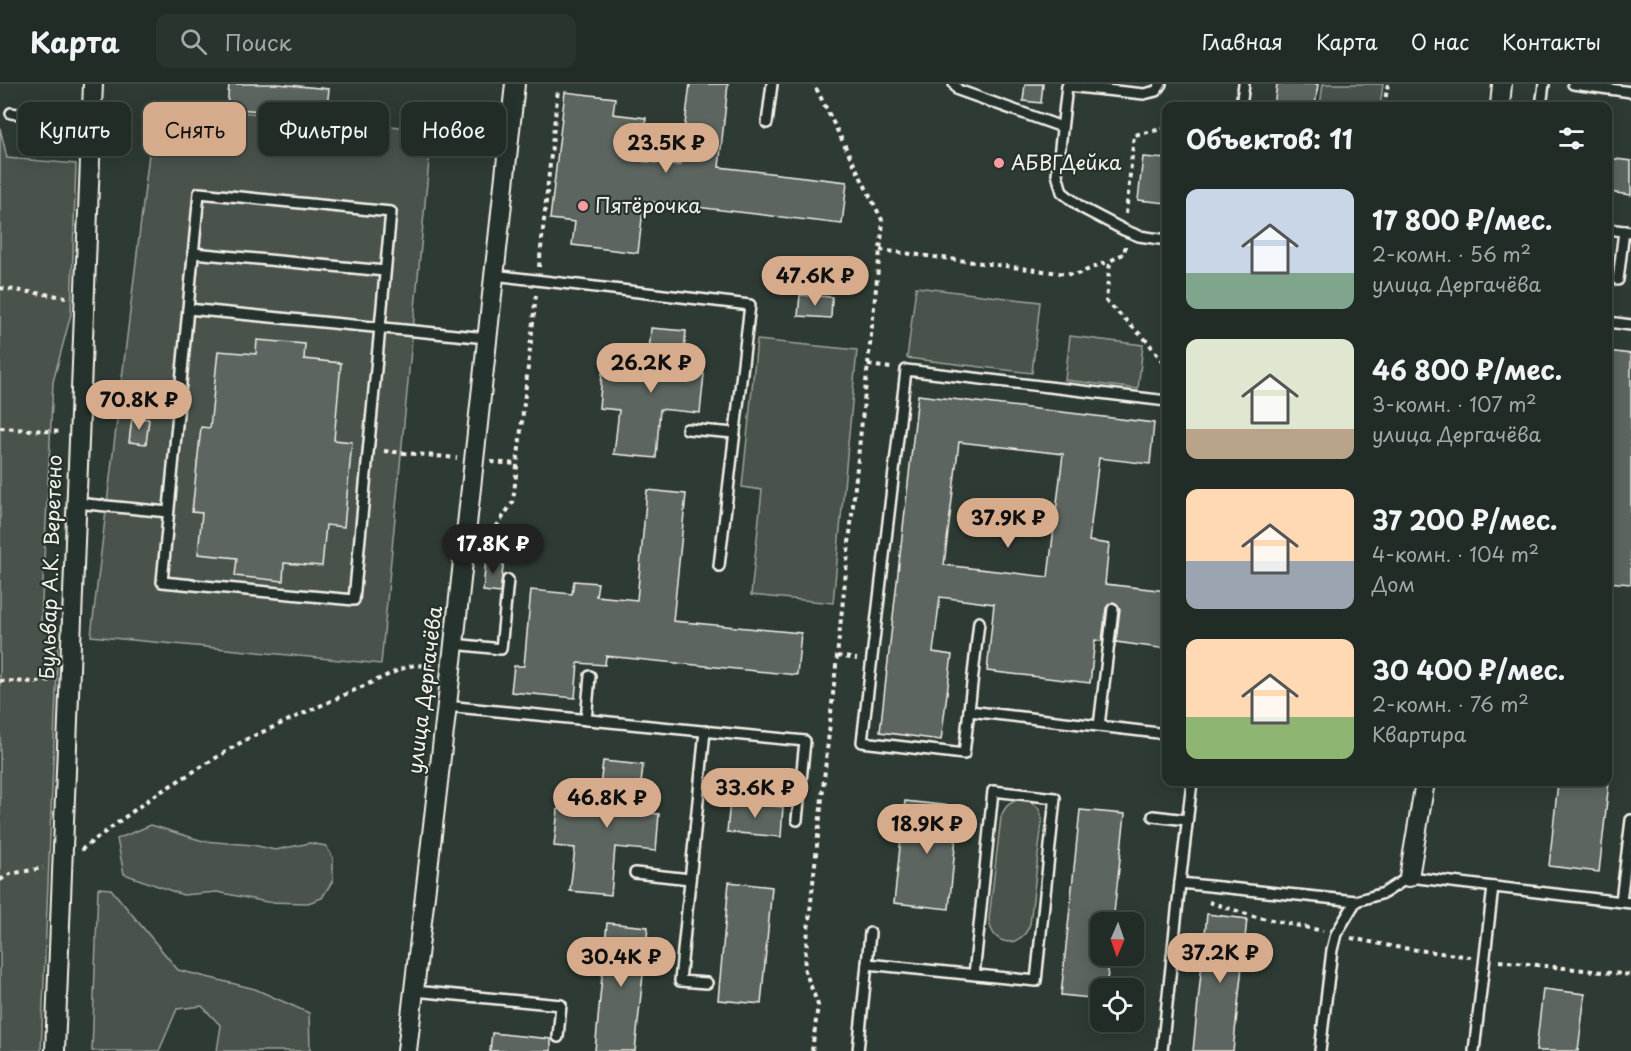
<!DOCTYPE html>
<html lang="ru">
<meta charset="utf-8">
<style>
body{margin:0;font-family:"Playpen Sans",sans-serif;background:#2a342f;color:#f1f3f6;height:100vh;display:flex;flex-direction:column;font-size:22px;white-space:nowrap}
*{box-sizing:border-box;margin:0}
p{font-size:20px;color:#a2a7a7}
.icon{flex:none;width:33px;height:33px;fill:none;stroke:currentColor;stroke-width:2;stroke-linecap:round;stroke-linejoin:round}
.map{position:relative;flex:1;overflow:hidden}
.drawer{position:absolute;left:1162px;top:18px;width:450px;height:684px;display:flex;flex-direction:column;background:#222c27;border-radius:12px;box-shadow:0 3px 15px #0003,0 0 0 2px #3f4844}
.drawer>*{flex:none}
.banner{position:absolute;left:18px;top:18px;width:570px;height:54px;display:flex;gap:12px}
.needle{width:39px;rotate:182deg}
.tools{position:absolute;left:1090px;top:828px;display:grid;gap:12px}
.tools a{display:grid;place-items:center;width:54px;height:54px;border-radius:12px;background:#222c27;box-shadow:0 3px 15px #0003,0 0 0 2px #3f4844;font-size:30px}
.price{position:absolute;translate:-50% -51px;padding:0 14px;border-radius:21px;background:#d6ab8b;color:#111;font-size:20px;line-height:39px;filter:drop-shadow(0 2px 3px #0008)}
.price::after{content:'';position:absolute;left:50%;top:36px;width:18px;height:14px;margin-left:-9px;background:inherit;clip-path:polygon(0 0,100% 0,50% 100%)}
.price.on{background:#222;color:#fff}
ul{padding:0;list-style:none}
li{display:flex;align-items:center;gap:18px;height:150px;padding:0 24px}
li span{display:grid;place-items:center;flex:none;width:168px;height:120px;border-radius:12px;color:#555}
li>.icon{margin-inline-start:auto}
span .icon{width:72px;height:72px;fill:#fffc;stroke-width:1}
li b{font-size:26px}
h2{display:flex;justify-content:space-between;align-items:center;height:72px;padding:0 24px;font-size:26px}
.chip{padding:0 21px;border-radius:12px;background:#222c27;box-shadow:0 3px 15px #0003,0 0 0 2px #3f4844;font-size:21px;line-height:54px}
.chip.on{background:#d6ab8b;color:#111}
header{display:flex;align-items:center;gap:36px;box-sizing:border-box;height:84px;padding:0 30px;background:#222c27;border-bottom:2px solid #3f4844}
header strong{font-size:28px}
nav{display:flex;gap:33px;margin-inline-start:auto;font-size:21px}
.search{width:420px;height:54px;background:#2a342f;display:flex;align-items:center;gap:15px;box-sizing:border-box;padding:0 21px;border-radius:12px;color:#a2a7a7;font-size:22px}
.map>svg:first-child{display:block}
.green{fill:#48524c;stroke:#9ea29a;stroke-width:1.5}
.building{fill:#5c655e;stroke:#f4f1e8;stroke-width:1.5;fill-rule:evenodd}
.lines{fill:none;stroke-linecap:round;stroke-linejoin:round}
.service-casing{stroke:#f4f1e8;stroke-width:14}
.minor-casing{stroke:#f4f1e8;stroke-width:22}
.path{stroke:#f4f1e8;stroke-width:4;stroke-dasharray:4.5 4.5;stroke-linecap:butt}
.service{stroke:#26332d;stroke-width:9}
.minor{stroke:#26332d;stroke-width:18}
.poi-dot{fill:#ff9aa2;stroke:#26332d;stroke-width:2}
.labels{text-anchor:middle;stroke-width:4.5;stroke-linejoin:round;paint-order:stroke}
.poi-label{font-size:20px;fill:#f4f1e8;stroke:#26332d;text-anchor:start}
.street-label{font-size:20px;fill:#f4f1e8;stroke:#26332d}
</style>
<header>
<strong>Карта</strong>
<div class="search"><svg class="icon" aria-label="search" viewBox="0 0 24 24"><circle cx="10" cy="10" r="6"/><path d="M15 15l6 6"/></svg>Поиск</div>
<nav><a>Главная</a><a>Карта</a><a>О нас</a><a>Контакты</a></nav>
</header>
<div class="map">
<svg width="1631" height="967" viewBox="0 0 1631 967">
<rect width="100%" height="100%" fill="#2e3b34"/>
<filter id="ink" filterUnits="userSpaceOnUse"><feTurbulence type="fractalNoise" baseFrequency=".0167" numOctaves="2"/><feDisplacementMap in="SourceGraphic" scale="12" xChannelSelector="R" yChannelSelector="G"/><feConvolveMatrix kernelMatrix="1 2 1 2 8 2 1 2 1" color-interpolation-filters="sRGB"/></filter>
<g filter="url(#ink)">
<!-- green -->
<g class="green">
<path d="M1323,0h60l-3,22h-60z"/>
<path d="M155,20l277,26 -51,534 -290,-28z"/>
<path d="M0,44l7,30 69,6 -5,150 -18,68 -12,239 17,24 -17,406h-41z"/>
<path d="M916,203l124,15 -8,71 -125,-15z"/>
<path d="M1070,252l73,9 -5,44 -73,-9z"/>
<path d="M757,256l100,10 -24,253 -82,-8 11,-105 -20,-3z"/>
<path d="M1024,715c12,4 18,10 18,23l-12,102c-9,26 -39,23 -41,-5l12,-102c4,-12 11,-17 23,-18z"/>
<path d="M151,741l52,16 50,4 22,5 35,-7 16,3 7,12v22l-11,18 -14,5 -41,-1 -50,-10 -34,3 -59,-21 -7,-35z"/>
<path d="M98,804l13,1 67,81 77,19 54,24 1,38h-93l4,-25 -19,-20 -25,3 -18,42h-67z"/>
</g>
<!-- building -->
<g class="building">
<path d="M229,0h49l51,5 -3,28 -99,-9z"/>
<path d="M690,0h38l-9,83 128,15 -5,42 -198,-23 -6,52 -66,-8 3,-23 -25,-3 15,-127 50,6 -2,16 33,4 -5,43 39,4z"/>
<path d="M1025,0h18l-2,19 -18,-2z"/>
<path d="M1277,0h41l-3,22h-41z"/>
<path d="M1143,73l24,2v44l-29,-3z"/>
<path d="M1608,74l23,3v34l-23,-3z"/>
<path d="M800,211l32,2 -1,21 -33,-2z"/>
<path d="M651,244l35,3 -4,41 22,2 -4,39 -40,-4 -4,49 -42,-4 5,-44 -20,-2 3,-35 45,4z"/>
<path d="M257,256l48,4 -1,15 37,4 -7,77 18,2 -8,85 -18,-2 -4,41 -38,-3 -1,18 -48,-5 2,-18 -39,-4 4,-41 -10,-1 9,-85 9,1 8,-77 38,3z"/>
<path d="M1608,267l23,3v230l-23,-2z"/>
<path d="M918,311l236,28 -4,41 -51,-6 -10,83 20,3 -4,40 62,7v58l-51,-7 4,-33 -3,-5 -4,-2 -7,6 -4,33 -7,-1 -5,43 -103,-12 7,-67 -54,-7 -7,55 19,3 -11,85 -61,-8zM959,358l104,12 -15,123 -104,-12z"/>
<path d="M132,334l17,1 -3,25 -17,-2z"/>
<path d="M647,406l39,4 -13,127 128,12 -4,42 -191,-19 -1,9 -27,-2 -3,35 -64,-6 3,-26h10l7,-76 41,4 2,-13 24,2 -2,13 41,4z"/>
<path d="M486,473l18,2 -4,34 -17,-2z"/>
<path d="M603,677l40,4 -5,47 21,2 -3,37 -41,-4 -4,48 -41,-4 5,-43 -21,-2 4,-37 39,3z"/>
<path d="M1558,698h51l-10,90 -50,-6z"/>
<path d="M730,717l53,6 -2,30 -54,-5z"/>
<path d="M905,717l54,6 -10,102 -55,-6z"/>
<path d="M1080,726l45,4 -12,108h-12v34h9l-4,32h-5v11l-40,-4z"/>
<path d="M729,798l43,5 -11,117 -43,-4z"/>
<path d="M1207,830l40,5 -14,132h-40z"/>
<path d="M607,839l41,4 -13,124h-40z"/>
<path d="M1543,905l42,5 -7,57h-42z"/>
<path d="M492,949l59,6v12h-61z"/>
</g>
<g class="lines">
<!-- service casing -->
<g class="service-casing">
<g id="service">
<path d="M954,0l4,6 104,37"/>
<path d="M1161,0l-5,7 -12,3 -77,-8 -10,88 5,18 20,16 42,22 15,6 28,4"/>
<path d="M1573,0l58,8"/>
<path d="M1241,22l3,-22"/>
<path d="M1541,22l3,-22"/>
<path d="M11,29l80,12"/>
<path d="M767,39l5,-39"/>
<path d="M199,109l192,19 -37,388 -192,-18z"/>
<path d="M1608,145l23,3"/>
<path d="M193,169l192,18"/>
<path d="M493,191l257,30 -31,261"/>
<path d="M1618,196l6,-49"/>
<path d="M188,225l299,29"/>
<path d="M1608,238l23,3"/>
<path d="M687,345l48,4"/>
<path d="M76,419l92,9"/>
<path d="M979,538l-15,132 -102,-12 44,-372 261,31"/>
<path d="M454,560l47,5 7,-69"/>
<path d="M446,622l359,35 -8,79"/>
<path d="M969,627l198,23"/>
<path d="M586,636l4,-44"/>
<path d="M1099,642l14,-117"/>
<path d="M705,647l-25,250 27,2"/>
<path d="M1153,732l34,4"/>
<path d="M635,789l55,6"/>
<path d="M1180,799l12,-101"/>
<path d="M1621,817l10,-81"/>
<path d="M867,880l3,-31"/>
<path d="M414,907l147,14 -3,32"/>
<path d="M858,967l9,-87 169,17 19,-183 -62,-7 -19,184"/>
<path d="M1162,967l18,-168 176,18 28,-8 25,-16 222,26"/>
<path d="M1320,967l12,-101 4,-16 20,-33"/>
<path d="M1474,967l19,-164"/>
</g>
</g>
<!-- minor casing -->
<g class="minor-casing">
<g id="minor">
<path d="M1500,22l2,-22"/>
<path d="M1409,793l16,-95"/>
<path d="M55,967l38,-967"/>
<path d="M407,967l47,-407 61,-560"/>
</g>
</g>
<!-- path -->
<g class="path">
<path d="M1384,22l4,-22"/>
<path d="M1126,130l8,-79 33,-7"/>
<path d="M1125,162v7l-15,8 -4,40 42,41 19,26"/>
<path d="M880,166l195,25 34,-14"/>
<path d="M539,183l19,-178"/>
<path d="M0,204l66,9"/>
<path d="M868,281l23,3"/>
<path d="M0,344l62,4"/>
<path d="M384,367l73,7"/>
<path d="M491,378l27,2"/>
<path d="M486,458l27,-40 23,-207"/>
<path d="M837,572l20,3"/>
<path d="M0,597l37,1 14,-2"/>
<path d="M81,766l71,-53 93,-57 156,-71 13,-4 18,1"/>
<path d="M0,796l10,-6 33,-6"/>
<path d="M1209,818l44,14 70,15"/>
<path d="M1351,854l44,9 76,10"/>
<path d="M1499,877l132,14"/>
<path d="M812,967l6,-46 -14,-37 79,-746 -69,-138"/>
</g>
<!-- service -->
<use href="#service" class="service"/>
<!-- minor -->
<use href="#minor" class="minor"/>
</g>
</g>
<!-- markers -->
<g class="poi-dot">
<circle cx="999" cy="79" r="6"/>
<circle cx="583" cy="122" r="6"/>
</g>
<g class="labels">
<!-- poi labels -->
<g class="poi-label">
<text x="1011" y="86">АБВГДейка</text>
<text x="595" y="129">Пятёрочка</text>
</g>
<!-- street labels -->
<g class="street-label">
<text transform="translate(51 483) rotate(-88)" y="7">Бульвар А.К. Веретено</text>
<text transform="translate(425 606) rotate(-83)" y="7">улица Дергачёва</text>
</g>
</g>
</svg>
<div class="tools">
<a><svg class="needle" viewBox="-14 -14 28 28"><path d="M0-13l5 13h-10z" fill="#e53935"/><path d="M0 13l5-13h-10z" fill="#a2a7a7"/></svg></a>
<a><svg class="icon" aria-label="locate" viewBox="0 0 24 24"><circle cx="12" cy="12" r="6"/><path d="M12 2v4M12 18v4M2 12h4M18 12h4"/></svg></a>
</div>
<b class="price" style="left:666px;top:90px">23.5K ₽</b>
<b class="price" style="left:815px;top:223px">47.6K ₽</b>
<b class="price" style="left:651px;top:310px">26.2K ₽</b>
<b class="price" style="left:139px;top:347px">70.8K ₽</b>
<b class="price" style="left:1008px;top:465px">37.9K ₽</b>
<b class="price on" style="left:493px;top:491px">17.8K ₽</b>
<b class="price" style="left:755px;top:735px">33.6K ₽</b>
<b class="price" style="left:607px;top:745px">46.8K ₽</b>
<b class="price" style="left:927px;top:771px">18.9K ₽</b>
<b class="price" style="left:1220px;top:900px">37.2K ₽</b>
<b class="price" style="left:621px;top:904px">30.4K ₽</b>
<div class="banner">
<a class="chip">Купить</a>
<a class="chip on">Снять</a>
<a class="chip">Фильтры</a>
<a class="chip">Новое</a>
</div>
<section class="drawer">
<h2>Объектов: 11<svg class="icon" aria-label="filters" viewBox="0 0 24 24"><path d="M4 7h16M4 17h16"/><circle cx="9" cy="7" r="2"/><circle cx="15" cy="17" r="2"/></svg></h2>
<ul>
<li><span style="background:linear-gradient(#c9d6e8 70%,#7fa58c 0)"><svg class="icon" aria-label="home" viewBox="0 0 24 24"><path d="M3 11l9-7 9 7M6 9v11h12V9"/></svg></span><div><b>17 800 ₽/мес.</b><p>2-комн. · 56 m²</p><p>улица Дергачёва</p></div></li>
<li><span style="background:linear-gradient(#dfe7d0 75%,#b9a48a 0)"><svg class="icon" aria-label="home" viewBox="0 0 24 24"><path d="M3 11l9-7 9 7M6 9v11h12V9"/></svg></span><div><b>46 800 ₽/мес.</b><p>3-комн. · 107 m²</p><p>улица Дергачёва</p></div></li>
<li><span style="background:linear-gradient(#ffd9b3 60%,#9aa5b1 0)"><svg class="icon" aria-label="home" viewBox="0 0 24 24"><path d="M3 11l9-7 9 7M6 9v11h12V9"/></svg></span><div><b>37 200 ₽/мес.</b><p>4-комн. · 104 m²</p><p>Дом</p></div></li>
<li><span style="background:linear-gradient(#ffd9b3 65%,#8fb573 0)"><svg class="icon" aria-label="home" viewBox="0 0 24 24"><path d="M3 11l9-7 9 7M6 9v11h12V9"/></svg></span><div><b>30 400 ₽/мес.</b><p>2-комн. · 76 m²</p><p>Квартира</p></div></li>
</ul>
</section>
</div>
